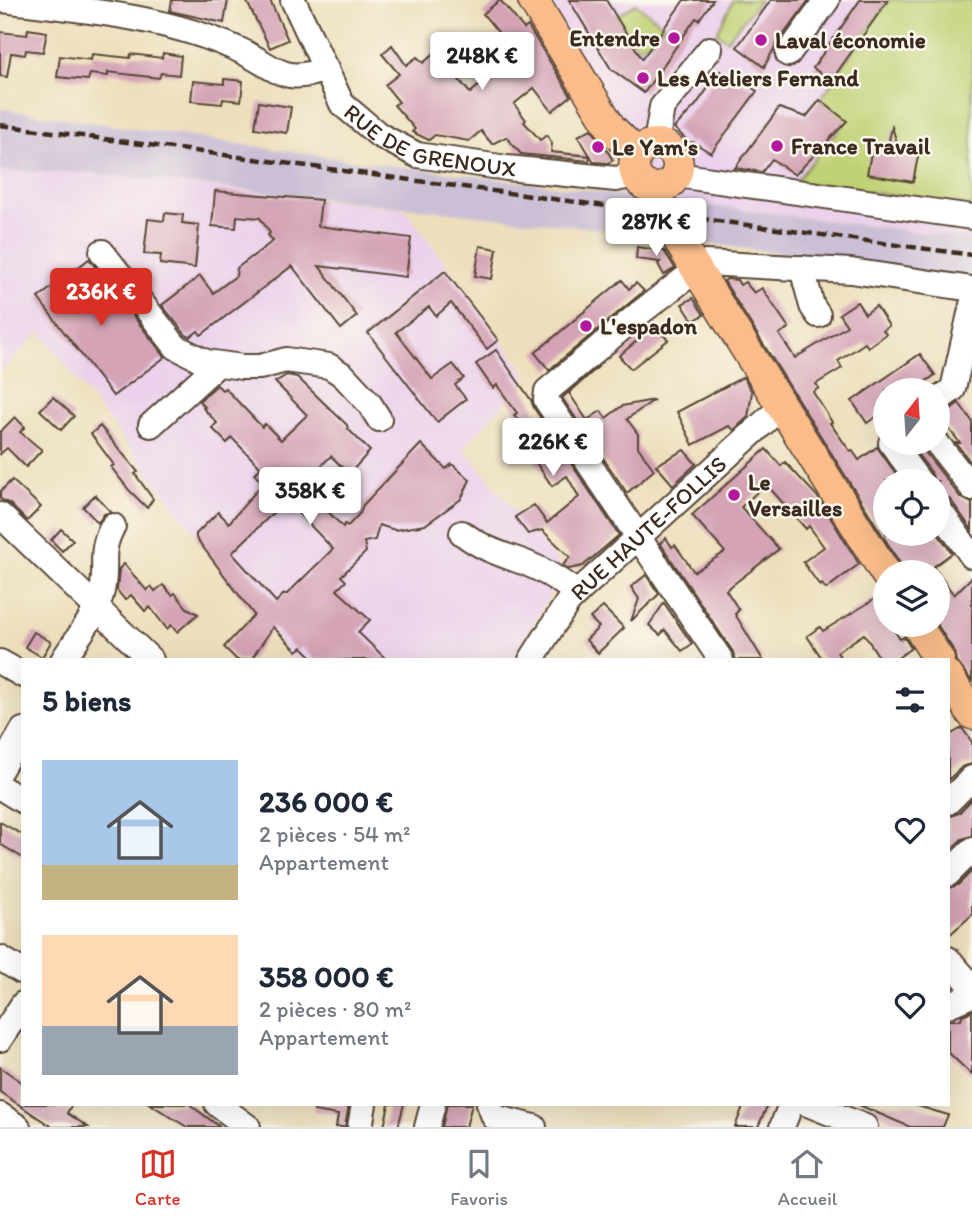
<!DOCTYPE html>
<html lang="fr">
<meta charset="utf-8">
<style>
body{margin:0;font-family:Itim,sans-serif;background:#f2f2f3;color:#1f2937;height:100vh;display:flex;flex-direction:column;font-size:26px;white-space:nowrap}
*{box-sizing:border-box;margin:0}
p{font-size:23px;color:#747a83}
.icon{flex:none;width:38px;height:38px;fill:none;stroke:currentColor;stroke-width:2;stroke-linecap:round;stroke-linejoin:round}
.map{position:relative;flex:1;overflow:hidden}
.side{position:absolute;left:21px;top:658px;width:929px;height:448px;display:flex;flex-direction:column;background:#fff;border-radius:0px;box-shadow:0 7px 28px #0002}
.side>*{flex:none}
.needle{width:46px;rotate:17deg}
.tools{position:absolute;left:873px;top:378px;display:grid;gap:14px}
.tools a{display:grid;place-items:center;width:77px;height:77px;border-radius:50%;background:#fff;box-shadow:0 7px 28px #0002;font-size:35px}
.price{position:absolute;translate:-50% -60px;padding:0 16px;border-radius:7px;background:#fff;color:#222;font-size:23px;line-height:46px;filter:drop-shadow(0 2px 4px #0008)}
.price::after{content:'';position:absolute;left:50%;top:42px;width:21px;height:16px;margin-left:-10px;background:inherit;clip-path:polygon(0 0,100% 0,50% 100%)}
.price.active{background:#d93025;color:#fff}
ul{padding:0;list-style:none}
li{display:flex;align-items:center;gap:21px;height:175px;padding:0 21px}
li span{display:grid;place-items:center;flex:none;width:196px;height:140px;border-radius:0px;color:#555}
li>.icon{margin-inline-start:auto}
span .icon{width:84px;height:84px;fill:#fffc;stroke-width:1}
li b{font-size:30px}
h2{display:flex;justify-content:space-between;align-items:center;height:84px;padding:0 21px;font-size:30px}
.tabs{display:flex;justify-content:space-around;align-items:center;height:98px;border-top:2px solid #e0e1e3;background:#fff;font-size:19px;color:#747a83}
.tabs a{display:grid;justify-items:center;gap:4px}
.tabs .active{color:#d93025}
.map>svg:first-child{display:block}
.built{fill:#ebd1eb}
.industrial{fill:#cbbfd5}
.green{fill:#bfd174;stroke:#7d7e49;stroke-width:2}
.building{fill:#d4a3b6;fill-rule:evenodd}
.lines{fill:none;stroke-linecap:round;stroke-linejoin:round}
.minor-casing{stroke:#564536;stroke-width:28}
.major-casing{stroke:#564536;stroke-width:33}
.minor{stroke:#fff;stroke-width:24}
.major{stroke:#f9bc8a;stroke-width:30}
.rail{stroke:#3b2a1e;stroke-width:4.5;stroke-dasharray:10 5;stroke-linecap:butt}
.poi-dot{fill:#b5179e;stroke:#fbf7ec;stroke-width:2.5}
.labels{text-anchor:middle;stroke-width:5;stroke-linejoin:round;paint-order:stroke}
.poi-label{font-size:23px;font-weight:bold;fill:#3b2a1e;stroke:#fbf7ec;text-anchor:start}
.street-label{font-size:23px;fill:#3b2a1e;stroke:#fbf7ec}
</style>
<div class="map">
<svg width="972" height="1127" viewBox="0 0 972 1127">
<rect width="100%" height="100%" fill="#fbf7ec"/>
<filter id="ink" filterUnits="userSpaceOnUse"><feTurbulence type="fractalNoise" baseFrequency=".0143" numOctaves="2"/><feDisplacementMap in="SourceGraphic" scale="14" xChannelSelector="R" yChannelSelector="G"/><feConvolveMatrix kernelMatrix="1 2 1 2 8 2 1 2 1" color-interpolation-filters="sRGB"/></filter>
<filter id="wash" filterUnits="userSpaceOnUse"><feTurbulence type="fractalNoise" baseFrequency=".00686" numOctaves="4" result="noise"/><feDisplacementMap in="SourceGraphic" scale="28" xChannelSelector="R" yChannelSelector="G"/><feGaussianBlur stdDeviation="1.57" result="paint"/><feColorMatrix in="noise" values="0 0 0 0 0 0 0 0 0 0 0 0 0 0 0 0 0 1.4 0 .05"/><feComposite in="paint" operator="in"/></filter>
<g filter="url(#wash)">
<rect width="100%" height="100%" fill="#eddfbc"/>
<!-- built -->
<g class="built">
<path d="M529,0h443v239l-352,-45 8,-28z"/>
<path d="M0,171l90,2 315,36 123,168 -65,71 101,122 -52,90h-219l-253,-328 -40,40z"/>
</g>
<!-- industrial -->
<path class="industrial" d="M0,109l342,50 630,80v40l-396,-53 -486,-53 -90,-2z"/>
<!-- green -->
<g class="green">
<path d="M733,0h27l-33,40 -10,-7z"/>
<path d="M888,0h84v206l-177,-24 51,-61 -26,-21z"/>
<path d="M636,4l28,21 -14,17 -13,5 -21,-31z"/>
</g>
<g id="blocks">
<!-- building -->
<g class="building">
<path d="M172,0h56l-4,23 -54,-12z"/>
<path d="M246,0h24l18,40 -18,8z"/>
<path d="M500,0l24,29 4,-3 43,70 -19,15 -18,-23 -20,16 12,16 -2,2 16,18 7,-5 5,9 -1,8 39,4 -1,5 -68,-7 -15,-17 -14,7 -11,-13 -12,10 -34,-6 -6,5 -17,-8 3,-3 -21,-24 5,-3 -14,-17 14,-11 -17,-20 10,-9 14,20 11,-8 6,6 13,-11 34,41 23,-19 -9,-12 23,-19 -24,-29z"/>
<path d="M569,0h37l36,59 42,-59h29l-14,20 -3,-2 -52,75 -33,-24z"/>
<path d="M771,0h38l-33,45 -12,22 -27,-20z"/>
<path d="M860,0h28l-57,81 -18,-13z"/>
<path d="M28,29l19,3 -4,20 -17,-2 -1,5 -14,-2 -4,24 -7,-1v-44l27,3z"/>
<path d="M163,53l18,3 -2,19 -18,-2 -2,5 -51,-6v4l-18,-2 -2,6 -31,-3 3,-21 31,4 1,-6 38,4 1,-4 31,4z"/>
<path d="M720,71l19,13 3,-2 15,9 -46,62 -18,-11 -3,1 -16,-15 22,-23z"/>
<path d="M224,79l19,2 -2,20 -18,-2 -1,5 -31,-3 2,-20 31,3z"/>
<path d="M820,100l27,21 -52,54 -23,-16 -10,13 -27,-4 44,-60 27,9z"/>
<path d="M259,102l32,5 -4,26 -32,-5z"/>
<path d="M892,127l6,19 21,5 -6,31 -46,-8 6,-32 15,3z"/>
<path d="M591,129l13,17 9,14 -5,3 -14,-1 -16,-26z"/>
<path d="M215,191l106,9 -3,26 93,12 -5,39 -87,-11 38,50 -16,13 -49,-63 -91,69 -3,-4 -8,6 -4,-2 -24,-30 38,-29 13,17 23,-17 1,-8 36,-27 -5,-6 2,-2 -10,-15 -23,-2 -1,12 -24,-2z"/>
<path d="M165,213l18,2 -1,8 17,2 -4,43 -35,-4 1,-9 -17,-1 4,-35 16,2z"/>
<path d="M480,246l17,3 -5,30 -17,-3z"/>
<path d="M637,247l27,4 11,17 -11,7 -6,-11 2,-2 -24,-3z"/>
<path d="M89,259l76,98 -52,39 -75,-98z"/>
<path d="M445,271l53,69 -11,9 -36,-46 -15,13 -7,-9 -33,25 36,47 21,-15 11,14 -9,7 11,14 -29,23 -69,-89z"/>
<path d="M727,279l10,1 3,5 5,-3 9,11 8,-5 27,40 -10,6 16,24 52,-32 -8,-12 18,-12 8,12 11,-8 13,20 -6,4 3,4 -18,13 -3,-4 -27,18 4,7 -26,16 3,4 -6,4 19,30 -2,1 20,28 2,-1 7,10 18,-13 24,34h-15v53h52l14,19 -19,14 4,5h-34l-2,-7 -177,-284z"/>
<path d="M622,280l7,9 7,-6 8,8 -95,79 -14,-17z"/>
<path d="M693,298l11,17 -11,6 -11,-17z"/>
<path d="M655,325l13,15 -37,29 -12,-13z"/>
<path d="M496,350l35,50 3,8 85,127 -36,31 -14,3 -6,-4 7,-8 -28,-27 -14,4 -13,-17 19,-12 13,18 32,-26 -12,-21 -15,10 -19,-28 -2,-6 4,-2 -8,-14 1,-5 -14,-16 3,-2 -20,-28 -4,3 -17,-24z"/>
<path d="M920,354l15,21 -21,15h-28v20l-19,13 -15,-22z"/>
<path d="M599,366l-30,27 18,27 14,-9 5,7 16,-12 32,-6 -27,19 11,15v13l16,23 -27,23 -65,-95z"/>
<path d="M287,375l10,2 50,48 1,4 22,22 -21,23 -18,-18 -29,29 41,42 2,-3 3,2 12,-13 3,-8 58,-61 25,25 6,-5 18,16 -9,19 -36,26 -30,5 -16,-5 -4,15 -11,2 2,10 -25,24 5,5 -9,9 33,30 -12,12 29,28h-72l-13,-13 -5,4 -24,-24 -22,33h-14l-13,-13 30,-32 -58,-77v-4l22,-22 11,11 34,-40 -9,-9 7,-6 -29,-30 -5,5 -15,-15 5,-5 -14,-15 2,-1 -6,-6 18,-16 5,5 3,-2 37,39 3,-3 16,16 26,-25 -32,-33zM286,500l47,49 -46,45h-3l-8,8 -44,-49z"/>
<path d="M743,377l9,15 -4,25 -14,13 -5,-4 -36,19 -16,-33z"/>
<path d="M53,397l21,19 -13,14 -21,-20z"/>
<path d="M959,403l13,18v43l-16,-21h4l-22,-28 9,-3z"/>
<path d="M15,417l10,10 -5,5 22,18 -16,17 -19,-19 -7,6v-22z"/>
<path d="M100,426l38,46 -3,2 18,25 -6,9 -18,-18 -18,-23 3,-2 -23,-31z"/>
<path d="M909,443h13l3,9 35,45 12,6v27l-22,-31 -12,-6v-12h-4l-3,-9z"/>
<path d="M766,449l15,17 4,-4 32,34 42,68 -33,25 -4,-5 -2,2 -17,-24 21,-15 -15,-21 -3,3 -40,-45 -25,23 38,42 -53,41 13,20 -4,4 28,46h-27l-3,-8 -73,-109 6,-5 6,9 3,-2 19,27 31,-20 -33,-37z"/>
<path d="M684,450l12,14 -23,21 -17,-20z"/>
<path d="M12,480l29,27 -14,14 -17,-17 -10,-5v-7z"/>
<path d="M95,495l16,17 -7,2 -6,9 -15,-16z"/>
<path d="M61,529l12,11 -11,11 -11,-11z"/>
<path d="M124,564l23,27 4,-5 4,5 8,-6 9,10 3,-2 12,15 11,6 -21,18 -6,-7 -4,4 -17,-22 -5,4 -14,-16 -6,5 -8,-10 2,-21z"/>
<path d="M938,573l16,22 18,-18v104l-16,-20 -2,-10 -16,-25z"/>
<path d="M646,575l13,19 -28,27 8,-22 -8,-12z"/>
<path d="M886,592v33h4l10,14 4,-2 7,11 -16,12h-14l-17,-26 -27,18 5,8h-19l-16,-24 13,-9 3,4z"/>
<path d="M664,603l28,41 -10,7 -17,-21 -5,5 -11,-10z"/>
<path d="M603,607l21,21 -26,25 -12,-13 13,-13 -9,-9z"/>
<path d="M34,632l17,10 -9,15 -17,-10z"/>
<path d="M962,728l10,14v22l-10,3 -14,13v-44z"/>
<path d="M972,799v37l-10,3 -14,13v-35l11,-4z"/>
<path d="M0,822l23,13v23l-23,-14z"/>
<path d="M972,871v44l-24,21v-48l10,-3z"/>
<path d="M972,1011v64l-24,-23v-32h13l1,-5z"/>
<path d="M0,1067l23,16v21h49l-5,9 21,14h-36l-52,-35z"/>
<path d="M150,1104h39l31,23h-33z"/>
<path d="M314,1104h35l-4,23h-9l2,-12 -24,-4z"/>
<path d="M389,1104h15l-6,23h-14z"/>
<path d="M447,1104h25l-6,23h-24z"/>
<path d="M744,1104h24l-10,23h-23z"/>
<path d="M911,1104l37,11 -5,12h-33l-51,-22z"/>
</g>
</g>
</g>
<g filter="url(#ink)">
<use href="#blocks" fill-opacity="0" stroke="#564536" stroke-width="2"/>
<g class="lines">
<!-- minor casing -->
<g class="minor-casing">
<g id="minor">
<path d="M3,0c78,10 162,16 234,49 39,17 43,37 89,20"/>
<path id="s1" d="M293,0l49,104 37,31 38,20 90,13 109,11 19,-4"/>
<path d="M788,54l39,-54"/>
<path d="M656,143l6,-36 48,-58"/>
<path d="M677,175l295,42"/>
<path d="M102,252l74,95 30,15 36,5h18l26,-7 43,6 14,9 26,28 10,16"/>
<path d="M802,268l10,38 6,9"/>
<path d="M938,400l15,-11 19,-84"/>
<path d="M151,425l67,-61"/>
<path d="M891,443l28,38"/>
<path d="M937,443l35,45"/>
<path d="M938,508l34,48"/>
<path d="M0,515l151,145"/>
<path d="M462,533c24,18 40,21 66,31 18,7 33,17 49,29"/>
<path d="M63,660c13,-21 34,-45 39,-69 6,-27 -4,-38 11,-65"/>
<path id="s2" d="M531,660l37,-58 9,-9 204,-186"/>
<path d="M721,660l-175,-260 1,-9 94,-79 64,-49 146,8 121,18"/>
<path d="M0,662l23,13"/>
<path d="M0,770l23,-40"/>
<path d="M0,787l23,14"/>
<path d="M948,802l24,-24"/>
<path d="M948,874l24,-24"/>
<path d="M0,958l23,14"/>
<path d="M948,959l24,27"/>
<path d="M948,1005l24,-10"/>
<path d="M0,1039l23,-35"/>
<path d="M217,1104l31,23"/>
<path d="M489,1104l5,13 40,10"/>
<path d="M808,1104l57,23"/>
<path d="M0,1115l18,12"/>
<path d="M360,1127l4,-23"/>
<path d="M427,1127l6,-23"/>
<path d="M782,1127l9,-23"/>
</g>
</g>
<!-- major casing -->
<g class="major-casing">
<g id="major">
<path d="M533,0l78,128 26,26"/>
<circle cx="656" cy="166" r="22"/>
<path d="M652,188l28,55 206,331"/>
<path d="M917,625l22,35"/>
<path d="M948,676l24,38"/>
</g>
</g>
<!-- minor -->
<use href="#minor" class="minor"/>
<!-- major -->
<use href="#major" class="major"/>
<!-- rail -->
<path class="rail" d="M0,125l972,130"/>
</g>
</g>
<!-- markers -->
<g class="poi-dot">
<circle cx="674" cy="38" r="7"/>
<circle cx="761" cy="40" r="7"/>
<circle cx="643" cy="78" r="7"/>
<circle cx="777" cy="146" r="7"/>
<circle cx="598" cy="147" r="7"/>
<circle cx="586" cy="326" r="7"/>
<circle cx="734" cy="495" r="7"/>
</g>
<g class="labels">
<!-- poi labels -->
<g class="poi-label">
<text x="660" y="46" text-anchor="end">Entendre</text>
<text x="775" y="48">Laval économie</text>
<text x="657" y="86">Les Ateliers Fernand</text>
<text x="791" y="154">France Travail</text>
<text x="612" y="155">Le Yam's</text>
<text x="600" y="334">L'espadon</text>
<text x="748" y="490">Le<tspan x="748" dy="26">Versailles</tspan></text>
</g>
<!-- street labels -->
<g class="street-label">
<text dy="8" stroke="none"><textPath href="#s1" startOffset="214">RUE DE GRENOUX</textPath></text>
<text dy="8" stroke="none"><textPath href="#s2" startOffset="178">RUE HAUTE-FOLLIS</textPath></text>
</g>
</g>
</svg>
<div class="tools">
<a><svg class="needle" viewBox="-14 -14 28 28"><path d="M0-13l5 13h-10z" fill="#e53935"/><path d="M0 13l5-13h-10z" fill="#747a83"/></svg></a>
<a><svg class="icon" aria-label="locate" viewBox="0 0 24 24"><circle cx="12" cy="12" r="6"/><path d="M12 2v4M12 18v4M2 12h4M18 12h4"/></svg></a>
<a><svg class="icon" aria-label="layers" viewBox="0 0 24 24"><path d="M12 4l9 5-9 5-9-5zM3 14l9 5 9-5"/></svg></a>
</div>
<b class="price" style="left:482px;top:92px">248K €</b>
<b class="price" style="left:656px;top:258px">287K €</b>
<b class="price active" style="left:101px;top:328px">236K €</b>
<b class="price" style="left:553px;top:478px">226K €</b>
<b class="price" style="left:310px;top:527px">358K €</b>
<section class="side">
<h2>5 biens<svg class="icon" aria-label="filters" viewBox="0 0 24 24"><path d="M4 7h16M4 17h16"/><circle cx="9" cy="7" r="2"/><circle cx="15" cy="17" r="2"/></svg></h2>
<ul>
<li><span style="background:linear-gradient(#a9c7e8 75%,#c2b280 0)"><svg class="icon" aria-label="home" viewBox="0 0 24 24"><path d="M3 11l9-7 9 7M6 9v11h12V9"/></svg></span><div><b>236 000 €</b><p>2 pièces · 54 m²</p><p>Appartement</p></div><svg class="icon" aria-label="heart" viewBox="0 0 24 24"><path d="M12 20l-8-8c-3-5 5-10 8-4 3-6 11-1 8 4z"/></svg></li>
<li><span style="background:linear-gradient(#ffd9b3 65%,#9aa5b1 0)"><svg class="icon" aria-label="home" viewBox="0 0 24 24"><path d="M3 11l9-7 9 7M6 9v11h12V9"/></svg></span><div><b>358 000 €</b><p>2 pièces · 80 m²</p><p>Appartement</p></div><svg class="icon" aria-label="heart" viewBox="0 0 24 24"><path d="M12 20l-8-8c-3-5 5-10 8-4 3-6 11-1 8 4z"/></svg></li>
</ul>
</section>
</div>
<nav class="tabs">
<a class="active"><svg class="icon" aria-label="map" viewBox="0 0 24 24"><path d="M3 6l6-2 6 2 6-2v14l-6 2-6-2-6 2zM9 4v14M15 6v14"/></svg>Carte</a>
<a><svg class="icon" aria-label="saved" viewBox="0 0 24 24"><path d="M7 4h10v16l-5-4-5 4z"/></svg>Favoris</a>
<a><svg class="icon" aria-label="home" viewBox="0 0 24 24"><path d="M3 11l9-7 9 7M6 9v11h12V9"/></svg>Accueil</a>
</nav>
